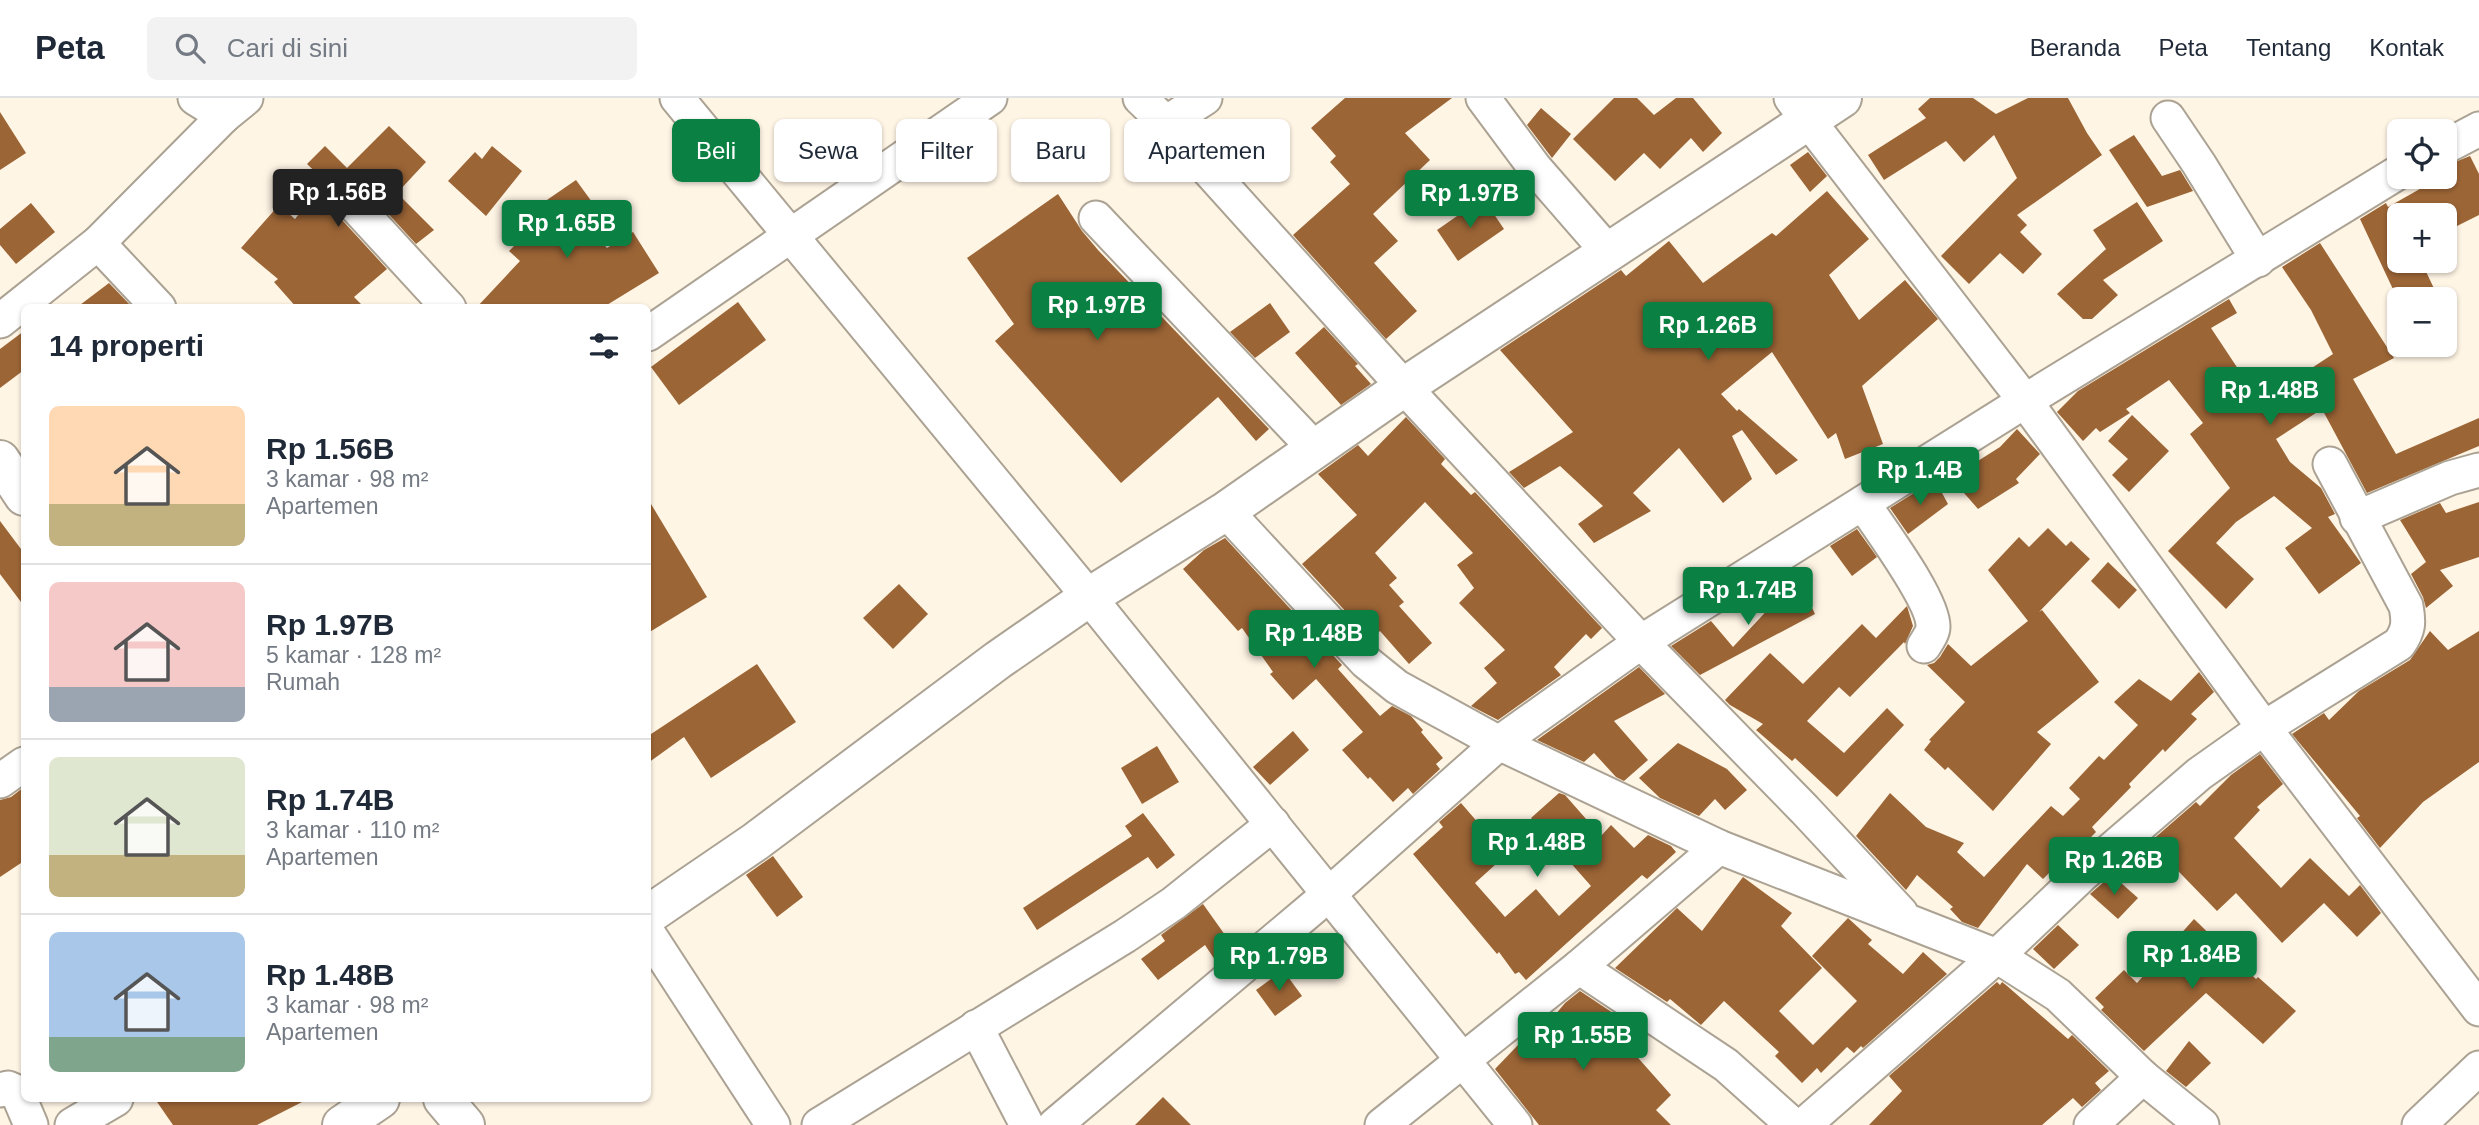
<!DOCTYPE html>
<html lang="id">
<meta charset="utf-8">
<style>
body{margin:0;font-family:Helvetica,sans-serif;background:#f2f2f3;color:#1f2937;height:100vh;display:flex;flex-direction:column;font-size:26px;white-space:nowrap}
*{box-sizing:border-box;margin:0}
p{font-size:23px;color:#747a83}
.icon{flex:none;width:38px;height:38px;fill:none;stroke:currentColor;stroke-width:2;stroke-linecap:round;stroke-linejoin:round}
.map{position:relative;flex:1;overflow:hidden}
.side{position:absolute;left:21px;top:206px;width:630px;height:798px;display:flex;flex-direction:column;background:#fff;border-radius:10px;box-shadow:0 2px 5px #0004}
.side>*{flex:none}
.banner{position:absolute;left:672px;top:21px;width:665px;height:63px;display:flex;gap:14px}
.controls{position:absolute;left:2387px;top:21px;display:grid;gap:14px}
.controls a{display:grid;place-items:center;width:70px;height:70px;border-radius:10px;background:#fff;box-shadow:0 2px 5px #0004;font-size:35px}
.price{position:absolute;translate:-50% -60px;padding:0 16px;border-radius:7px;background:#0b8043;color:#fff;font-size:23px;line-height:46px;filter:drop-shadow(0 2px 4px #0008)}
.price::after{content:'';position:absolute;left:50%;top:42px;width:21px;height:16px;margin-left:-10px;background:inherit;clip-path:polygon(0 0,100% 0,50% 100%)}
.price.selected{background:#222;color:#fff}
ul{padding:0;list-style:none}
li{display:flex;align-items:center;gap:21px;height:175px;padding:0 28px}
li+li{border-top:2px solid #e0e1e3}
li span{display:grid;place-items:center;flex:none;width:196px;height:140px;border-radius:10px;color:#555}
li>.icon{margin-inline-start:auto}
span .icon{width:84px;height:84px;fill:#fffc;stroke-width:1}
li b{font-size:30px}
h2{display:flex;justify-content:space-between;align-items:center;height:84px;padding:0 28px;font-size:30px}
.tag{padding:0 24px;border-radius:10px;background:#fff;box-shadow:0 2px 5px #0004;font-size:24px;line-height:63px}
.tag.selected{background:#0b8043;color:#fff}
header{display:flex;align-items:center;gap:42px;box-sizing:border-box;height:98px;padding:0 35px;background:#fff;border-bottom:2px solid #e0e1e3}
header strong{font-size:33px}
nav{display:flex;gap:38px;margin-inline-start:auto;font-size:24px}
.search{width:490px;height:63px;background:#f2f2f3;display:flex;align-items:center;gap:18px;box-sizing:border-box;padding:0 24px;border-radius:10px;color:#747a83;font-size:26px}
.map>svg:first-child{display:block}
.building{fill:#9c6536}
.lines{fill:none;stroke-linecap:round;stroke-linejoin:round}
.minor-casing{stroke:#aba293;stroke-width:37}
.tertiary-casing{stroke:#aba293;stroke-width:42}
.secondary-casing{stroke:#aba293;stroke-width:42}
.minor{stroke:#fff;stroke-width:33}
.tertiary{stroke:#fff;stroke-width:38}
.secondary{stroke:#fff;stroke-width:38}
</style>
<header>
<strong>Peta</strong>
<div class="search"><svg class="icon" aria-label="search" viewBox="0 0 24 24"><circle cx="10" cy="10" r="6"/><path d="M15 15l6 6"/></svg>Cari di sini</div>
<nav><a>Beranda</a><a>Peta</a><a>Tentang</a><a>Kontak</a></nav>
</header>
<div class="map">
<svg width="2479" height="1027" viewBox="0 0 2479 1027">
<rect width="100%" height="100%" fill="#fff5e5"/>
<!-- building -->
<g class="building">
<path d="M1345,0h107l-47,35 25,27 -57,54 25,27 -24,22 43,48 -31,28 -93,-104 57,-51 -20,-22 6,-6 -25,-28z"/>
<path d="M1614,0h23l17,17 22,-17h17l29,35 -19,19 -12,-14 -31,31 -16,-16 -29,28 -42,-42z"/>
<path d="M1930,0h43l23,16 32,-16h40l19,35 15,22 -85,60 10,10 -7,7 22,22 -19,20 -23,-21 -31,31 -28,-28 76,-78 -23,-43 -30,27 -18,-21 -62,39 -16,-25 58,-37 -8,-9z"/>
<path d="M1541,10l30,26 -19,24 -25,-33z"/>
<path d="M0,14l26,41 -26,17z"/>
<path d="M389,28l37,36 -29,31 37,37 -18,14 -55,-60 -8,-5 -10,-1 -8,4 -6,10 -1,10 4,7 55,60 -33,28 11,11h-68l-23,-26 4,-3 -37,-31 38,-43 16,14 30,-38 -18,-17 18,-18 22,22z"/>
<path d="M2134,37l28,41 18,-6 13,21 -46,16 -38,-57z"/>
<path d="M492,48l30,25 -36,45 -38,-35 27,-29 7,7z"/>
<path d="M1808,54l19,24 -17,16 -20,-27z"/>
<path d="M2470,58l9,18v41l-22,11 -5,-11h-53v46h22l18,38h-40v3l-39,-83 26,-16 2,4 53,-30h4v-11z"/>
<path d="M576,82l16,22 -18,12 33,34 26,-16 26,41 -57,35h-126l44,-47 -11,-10 7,-7 -14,-13z"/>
<path d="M1827,93l42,48 -40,36 30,45 46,-40 33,39 -76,67 21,58 -38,15 -9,-26 -8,6 -56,-87 -51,42 16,17 2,-2 59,51 -22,15 -34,-45 -10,6 20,43 -29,24 -44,-55 -46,45 18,18 -57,32 -16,-19 25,-18 -43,-40 -36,22 -15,-16 64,-40 -73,-82 121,-80 5,6 43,-35 34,42 69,-50 4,3z"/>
<path d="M1058,96l24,37 16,19 171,179 -13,12 -38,-44 -97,86 -126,-142 19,-17 -47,-66z"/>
<path d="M1483,100l21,31 -46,32 -21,-31z"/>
<path d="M2137,104l26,39 -60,39 15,15 -26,24h-9l-26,-25 49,-45 -13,-19z"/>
<path d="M31,105l24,29 -39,32 -16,-19v-16z"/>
<path d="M2320,145l74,115 -41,21 43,75 83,-36v28l-112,47 -45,-84 -46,30 14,23 31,26 14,26 -7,3 33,46 -42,31 -34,-46 27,-20 -38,-32 -38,26 -20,21 38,36 -28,30 -58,-58 62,-63 -40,-54 13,-11 -34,-43 -43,29 4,4 -30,19 -4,-4 -13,13 -26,-29 21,-21 151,-92 8,14 -26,15 49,74 73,-48 -22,-44 -29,-43z"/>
<path d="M109,185l24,25h-57z"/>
<path d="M738,204l28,38 -87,65 -28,-38z"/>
<path d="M1270,205l20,29 -35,26 -25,-26z"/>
<path d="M1324,229l34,37 -3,2 16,18 -30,21 -46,-52z"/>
<path d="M24,233v39l-24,18v-39z"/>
<path d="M2132,317l37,36 -40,41 -17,-17 16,-16 -20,-18z"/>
<path d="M1406,319l39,42 -4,5 30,31 4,-3 127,136 -11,11 -5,-5 -32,33 7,8 -63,45 -27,-14 26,-23 -13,-15 21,-18 -46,-47 15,-15 -17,-23 16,-12 -48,-51 -50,51 22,25 -8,7 15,17 -5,4 33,37 -23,21 -29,-33 -9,8 -69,-75 55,-49 -39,-41 40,-29 10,11z"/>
<path d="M2017,331l23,25 -24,25 3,4 -41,26 -27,-31 49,-31z"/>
<path d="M1935,382l13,24 -40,30 -18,-26z"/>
<path d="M648,401l59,98 -59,36z"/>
<path d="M2479,404v55l-39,13 13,16 -27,22 -3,-11 -12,-23 15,-12 -26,-42 40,-17 6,10z"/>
<path d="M0,423l24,32v53l-24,-32z"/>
<path d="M2048,430l18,18 5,-5 19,18 -51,53 3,-2 57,72 -62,50 14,12 -58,67 -45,-44 -3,3 -21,-20 7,-9 -2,-1 36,-38 -38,-37 7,-2 6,-6 8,-13 23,22 57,-45 -40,-51 31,-33 10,10z"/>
<path d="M1857,431l20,28 -25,19 -22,-30z"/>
<path d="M1225,440l117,127 -4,4 42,47 12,-10 19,10 12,14 -2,2 22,26 -7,6 4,5 -27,25 -5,-6 -15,14 -23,-25 -2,2 -26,-29 21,-18 -47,-53 -23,21 -23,-26 3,-2 -31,-44 -4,3 -55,-62 21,-19z"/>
<path d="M2108,464l29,28 -18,19 -28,-28z"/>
<path d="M1794,471l21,45 -115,61 -29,-29 40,-25 22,26 40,-43 -8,-17z"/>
<path d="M899,486l29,30 -35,35 -30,-31z"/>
<path d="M1907,508l6,20 -8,18 -1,-2 -54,55 -11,-10 -32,34 37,32 43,-45 17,17 -67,72 -42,-39 -3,3 -36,-31 7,-6 -33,-19 -5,-5 45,-47 33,31 59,-60 14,14z"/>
<path d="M2430,533l18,19 31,-19v131l-56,40 -43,46 -23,-30 3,-2 -68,-82 32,-21 5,7 30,-29 51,-31z"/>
<path d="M757,566l39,58 -85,56 -27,-41 -36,26v-27z"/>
<path d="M1639,569l26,27 -51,27 34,39 -24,21 -8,-4 -22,-24 -10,9 -47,-22z"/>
<path d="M2199,574l15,20 -23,22 6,5 -32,33 -2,-3 -34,35 2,3 -39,40 4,5 -15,15 2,2 -22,19 -4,-3 -14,14 -16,-15 -49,64 -16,-6 -12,-13 3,-2 -36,-32 -11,15 -50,-54 34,-43 36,34 38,16 -7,9 27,25 67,-71 12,10 -2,2 19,-19 -11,-11 30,-32 5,4 34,-35 -24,-23 25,-23 32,22z"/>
<path d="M1293,633l16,19 -39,35 -17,-18z"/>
<path d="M1678,645l49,26 20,21 -22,20 -10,-11 -16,17 -39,-18 -21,-20z"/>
<path d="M1157,648l22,36 -37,22 -21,-36z"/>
<path d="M2260,656l23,30 -26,23 3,3 -26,28 47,50 29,-30 39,38 11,-11 21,28 -24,24 -33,-34 -42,40 -46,-50 -19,18 -67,-69 46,-40 4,4 31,-31z"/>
<path d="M24,689v74l-24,16v-77l11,-3z"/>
<path d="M1559,695l6,2 36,41 10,-11 23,23 14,-13 23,11 5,6 -29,27 -5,-4 -116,105 -7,-8 -4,2 -16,-22 -2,2 -84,-100 30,-27 -4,-5 22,-19 45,52 -31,28 30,34 31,-28 23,27 32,-30 -60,-68z"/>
<path d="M1143,715l32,42 -18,14 -9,-12 -111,73 -14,-22 109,-72 -7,-10z"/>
<path d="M773,758l30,41 -26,20 -31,-42z"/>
<path d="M2112,777l26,23 -20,21 -28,-25z"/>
<path d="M1743,779l49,36 -11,13 41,42 -43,43 34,34 44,-44 -45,-45 36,-38 24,22 -4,4 35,30 20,-22 24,22 -84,74 -2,-2 -7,7 -7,-6 -26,26 -4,-5 -15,15 -27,-27 4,-4 -55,-51 -23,24 -31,-26 -3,3 -52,-34 62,-60 25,23z"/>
<path d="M1203,806l32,45 -18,14 -12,-18 -47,35 -17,-21 24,-18 -4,-6z"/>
<path d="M2194,821l62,60 2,-2 38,34 -33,33 -57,-51 -62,58 -43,-41 3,-3 -9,-9 29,-28 13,13z"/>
<path d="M2058,827l21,20 -25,24 -21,-20z"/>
<path d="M1283,872l19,26 -27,20 -19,-26z"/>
<path d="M1997,884l3,3 2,-3 4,3 62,54 4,-4 37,36 -14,12 6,7 -19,17 -9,-9 -31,27h-173l33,-34 -13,-15z"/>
<path d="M1580,893l36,24 -8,9 63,71 -15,15 15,15h-132l-44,-56 23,-24 32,-24 15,-18z"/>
<path d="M2189,943l22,22 -25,24 -20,-16z"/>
<path d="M1163,999l28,28h-56z"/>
<path d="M155,1001h153l-51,26h-84z"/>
</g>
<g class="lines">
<!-- minor casing -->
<g class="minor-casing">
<g id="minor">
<path d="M195,0l29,18"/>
<path d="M677,0l412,499 426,528"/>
<path d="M1140,0l26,25 238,264 237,255 164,168 96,103"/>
<path d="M1483,0l52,70 74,85"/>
<path d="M1791,0l234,303 239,327 215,281"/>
<path d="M2168,20l31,46 59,96"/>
<path d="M1166,25l39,-25"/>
<path d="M2445,49l34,-18"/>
<path d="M347,99l102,111"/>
<path d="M1096,120l220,232"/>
<path d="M98,145l61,65"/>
<path d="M0,223l98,-78 126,-127 22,-18"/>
<path d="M648,236l342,-236"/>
<path d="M1863,405c16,25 71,97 70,124 0,6 -6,14 -9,19"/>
<path d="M1226,413l140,151 31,25 102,56 220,104 278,109 61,39 85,82 59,48"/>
<path d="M2357,420l93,-40 29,-8"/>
<path d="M0,683l24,-17"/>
<path d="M648,835l125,192"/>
<path d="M1579,869l147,98 67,60"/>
<path d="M976,929l51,98"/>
<path d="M0,992l8,-2 9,4 14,33"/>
<path d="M72,1027l44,-26"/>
<path d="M819,1027l306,-189 49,-33 99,-79"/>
<path d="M1055,1027l273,-230 171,-152 142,-101 384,-241 374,-229"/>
<path d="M1382,1027l197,-158 140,-120"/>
<path d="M1804,1027l193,-169 85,-81 117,-101 65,-46 135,-84c10,-14 10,-22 7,-38l-76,-142"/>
<path d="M2091,1027l52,-48"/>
<path d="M2419,1027l60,-57"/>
</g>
</g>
<!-- tertiary casing -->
<g class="tertiary-casing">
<g id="tertiary">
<path d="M0,362l24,36"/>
<path d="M443,1001l22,26"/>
</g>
</g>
<!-- secondary casing -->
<g class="secondary-casing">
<g id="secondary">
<path d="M648,817l107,-73 243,-182 91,-63 137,-86 178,-124 438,-289"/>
<path d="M342,1027l38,-26"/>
</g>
</g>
<!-- minor -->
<use href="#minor" class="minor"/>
<!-- tertiary -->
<use href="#tertiary" class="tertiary"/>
<!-- secondary -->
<use href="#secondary" class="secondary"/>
</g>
</svg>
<div class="controls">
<a><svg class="icon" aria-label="locate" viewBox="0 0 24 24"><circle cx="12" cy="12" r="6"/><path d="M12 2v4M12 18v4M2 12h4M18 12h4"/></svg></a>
<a>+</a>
<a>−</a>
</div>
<b class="price selected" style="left:338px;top:131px">Rp 1.56B</b>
<b class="price" style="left:1470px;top:132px">Rp 1.97B</b>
<b class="price" style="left:567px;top:162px">Rp 1.65B</b>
<b class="price" style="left:1097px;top:244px">Rp 1.97B</b>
<b class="price" style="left:1708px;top:264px">Rp 1.26B</b>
<b class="price" style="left:2270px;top:329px">Rp 1.48B</b>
<b class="price" style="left:1920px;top:409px">Rp 1.4B</b>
<b class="price" style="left:1748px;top:529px">Rp 1.74B</b>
<b class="price" style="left:1314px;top:572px">Rp 1.48B</b>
<b class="price" style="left:1537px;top:781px">Rp 1.48B</b>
<b class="price" style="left:2114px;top:799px">Rp 1.26B</b>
<b class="price" style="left:2192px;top:893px">Rp 1.84B</b>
<b class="price" style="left:1279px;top:895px">Rp 1.79B</b>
<b class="price" style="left:1583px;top:974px">Rp 1.55B</b>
<div class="banner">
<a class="tag selected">Beli</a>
<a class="tag">Sewa</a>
<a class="tag">Filter</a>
<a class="tag">Baru</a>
<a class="tag">Apartemen</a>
</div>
<section class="side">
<h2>14 properti<svg class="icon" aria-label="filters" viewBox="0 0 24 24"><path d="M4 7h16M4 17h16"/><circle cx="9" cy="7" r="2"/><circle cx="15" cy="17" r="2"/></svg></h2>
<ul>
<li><span style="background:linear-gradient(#ffd9b3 70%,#c2b280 0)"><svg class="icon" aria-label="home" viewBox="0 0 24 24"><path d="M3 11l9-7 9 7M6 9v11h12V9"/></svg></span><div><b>Rp 1.56B</b><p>3 kamar · 98 m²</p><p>Apartemen</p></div></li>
<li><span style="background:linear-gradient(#f6c9c9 75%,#9aa5b1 0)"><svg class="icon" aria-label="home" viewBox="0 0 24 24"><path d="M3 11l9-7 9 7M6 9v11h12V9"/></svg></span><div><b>Rp 1.97B</b><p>5 kamar · 128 m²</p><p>Rumah</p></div></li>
<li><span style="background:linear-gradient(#dfe7d0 70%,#c2b280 0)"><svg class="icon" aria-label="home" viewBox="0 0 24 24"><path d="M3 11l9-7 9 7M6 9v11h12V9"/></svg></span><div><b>Rp 1.74B</b><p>3 kamar · 110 m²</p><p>Apartemen</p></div></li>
<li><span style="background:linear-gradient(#a9c7e8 75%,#7fa58c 0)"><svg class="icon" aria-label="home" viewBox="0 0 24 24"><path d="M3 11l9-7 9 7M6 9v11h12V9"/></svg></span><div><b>Rp 1.48B</b><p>3 kamar · 98 m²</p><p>Apartemen</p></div></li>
</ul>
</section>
</div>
